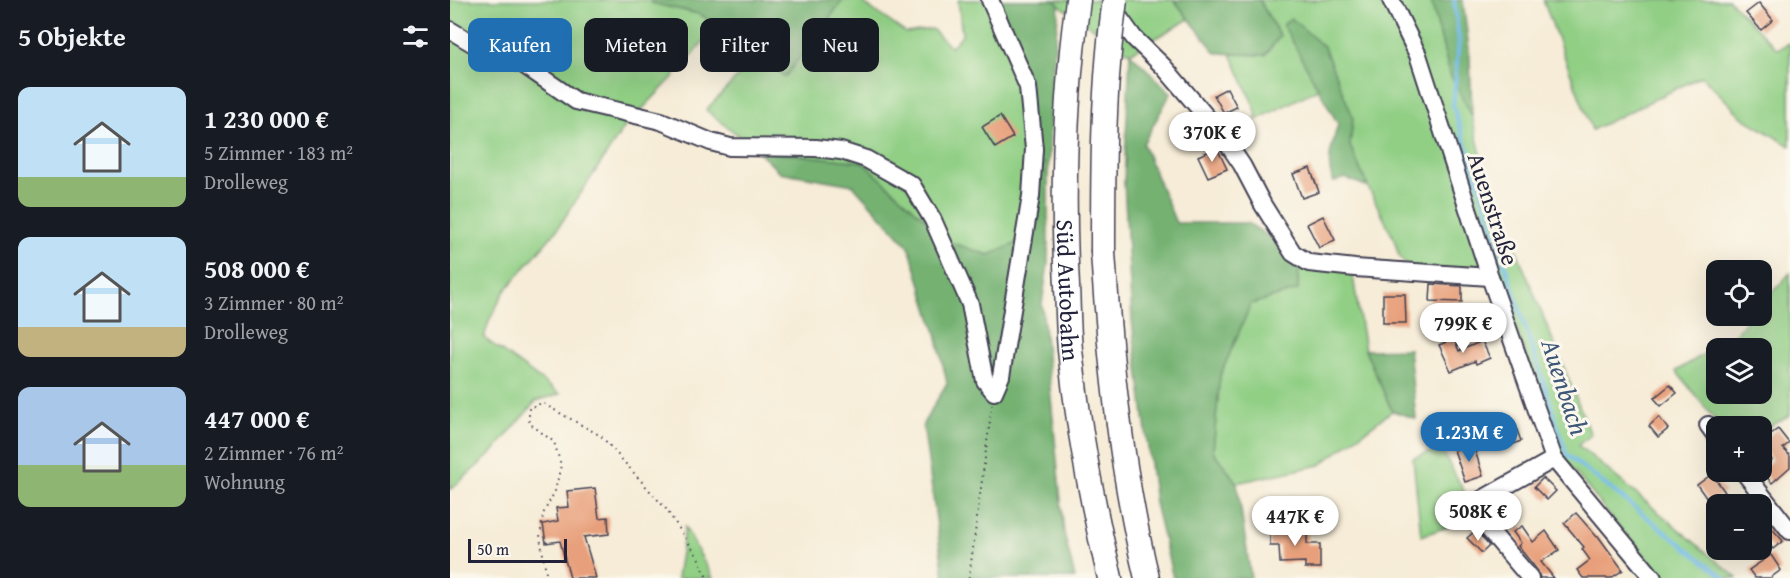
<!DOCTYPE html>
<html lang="de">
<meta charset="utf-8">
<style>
body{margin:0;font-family:"Gentium Book Plus",serif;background:#20242c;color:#f1f3f6;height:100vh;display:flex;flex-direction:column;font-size:22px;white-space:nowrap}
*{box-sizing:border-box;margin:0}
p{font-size:20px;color:#9ea1a6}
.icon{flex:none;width:33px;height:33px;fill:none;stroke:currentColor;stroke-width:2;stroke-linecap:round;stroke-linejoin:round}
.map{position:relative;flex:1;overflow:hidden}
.drawer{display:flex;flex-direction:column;background:#171b24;width:450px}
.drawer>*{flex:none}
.hud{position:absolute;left:18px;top:18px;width:570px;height:54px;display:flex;gap:12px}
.buttons{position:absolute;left:1256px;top:260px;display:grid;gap:12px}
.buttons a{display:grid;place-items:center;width:66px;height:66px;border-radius:12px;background:#171b24;box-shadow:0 6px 24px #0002;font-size:30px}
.scale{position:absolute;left:18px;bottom:15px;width:99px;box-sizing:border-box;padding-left:6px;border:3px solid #22223b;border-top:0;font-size:16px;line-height:21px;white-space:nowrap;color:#22223b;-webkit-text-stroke:4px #fbf7ec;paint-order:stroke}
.price{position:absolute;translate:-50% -51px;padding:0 14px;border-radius:21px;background:#fff;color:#222;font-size:20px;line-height:39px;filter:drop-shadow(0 2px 3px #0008)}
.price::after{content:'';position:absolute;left:50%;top:36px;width:18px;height:14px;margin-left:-9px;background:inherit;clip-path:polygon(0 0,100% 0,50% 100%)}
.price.current{background:#1f6fb2;color:#fff}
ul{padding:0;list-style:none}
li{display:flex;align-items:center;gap:18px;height:150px;padding:0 18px}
li span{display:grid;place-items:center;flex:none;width:168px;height:120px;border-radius:12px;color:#555}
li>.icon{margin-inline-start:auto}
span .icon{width:72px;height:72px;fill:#fffc;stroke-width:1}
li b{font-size:26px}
h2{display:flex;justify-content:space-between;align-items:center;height:72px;padding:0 18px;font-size:26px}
.tag{padding:0 21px;border-radius:12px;background:#171b24;box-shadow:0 6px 24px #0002;font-size:21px;line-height:54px}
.tag.current{background:#1f6fb2;color:#fff}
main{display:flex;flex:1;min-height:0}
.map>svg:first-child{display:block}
.green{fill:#91cf85;stroke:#5a7860;stroke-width:1.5;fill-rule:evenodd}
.forest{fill:#74b272;stroke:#4b6a56;stroke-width:1.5}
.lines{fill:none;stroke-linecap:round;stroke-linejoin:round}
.stream{stroke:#6fbae8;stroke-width:4}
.building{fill:#e8a07b}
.minor-casing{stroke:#424052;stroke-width:20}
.highway-casing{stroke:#424052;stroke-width:27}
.path{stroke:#424052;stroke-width:2;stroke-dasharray:1.5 4.5;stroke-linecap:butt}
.minor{stroke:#fff;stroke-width:16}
.highway{stroke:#fff;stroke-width:24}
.highway-bridge-casing{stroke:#424052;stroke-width:27;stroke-linecap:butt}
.highway-bridge{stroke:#fff;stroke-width:24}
.labels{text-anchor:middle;stroke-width:6;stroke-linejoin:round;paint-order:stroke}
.street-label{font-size:24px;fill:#22223b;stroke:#fbf7ec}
.water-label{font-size:26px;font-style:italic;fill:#3d5778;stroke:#fbf7ec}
</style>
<main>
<section class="drawer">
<h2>5 Objekte<svg class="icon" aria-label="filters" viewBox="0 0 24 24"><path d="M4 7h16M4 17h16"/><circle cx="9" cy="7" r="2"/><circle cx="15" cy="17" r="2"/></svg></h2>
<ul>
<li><span style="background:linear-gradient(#bfe0f5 75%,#8fb573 0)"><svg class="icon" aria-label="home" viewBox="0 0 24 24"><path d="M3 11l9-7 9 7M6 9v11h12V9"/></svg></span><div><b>1 230 000 €</b><p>5 Zimmer · 183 m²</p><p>Drolleweg</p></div></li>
<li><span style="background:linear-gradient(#bfe0f5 75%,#c2b280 0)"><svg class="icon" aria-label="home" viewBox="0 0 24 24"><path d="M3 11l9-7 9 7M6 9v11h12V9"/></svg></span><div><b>508 000 €</b><p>3 Zimmer · 80 m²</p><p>Drolleweg</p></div></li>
<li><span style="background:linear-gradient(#a9c7e8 65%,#8fb573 0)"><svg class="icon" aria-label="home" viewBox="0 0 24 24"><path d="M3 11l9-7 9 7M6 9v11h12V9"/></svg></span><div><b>447 000 €</b><p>2 Zimmer · 76 m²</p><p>Wohnung</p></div></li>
</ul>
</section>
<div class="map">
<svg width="1340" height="578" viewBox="0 0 1340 578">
<rect width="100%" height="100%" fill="#fbf7ec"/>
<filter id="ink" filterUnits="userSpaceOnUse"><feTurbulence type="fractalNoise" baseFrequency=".0167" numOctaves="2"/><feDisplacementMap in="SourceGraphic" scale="12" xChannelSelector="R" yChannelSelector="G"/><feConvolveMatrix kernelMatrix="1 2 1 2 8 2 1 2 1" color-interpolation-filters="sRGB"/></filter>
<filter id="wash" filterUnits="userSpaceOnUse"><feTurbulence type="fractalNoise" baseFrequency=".008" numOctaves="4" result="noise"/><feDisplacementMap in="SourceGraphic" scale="24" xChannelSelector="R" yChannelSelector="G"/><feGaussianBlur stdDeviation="1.35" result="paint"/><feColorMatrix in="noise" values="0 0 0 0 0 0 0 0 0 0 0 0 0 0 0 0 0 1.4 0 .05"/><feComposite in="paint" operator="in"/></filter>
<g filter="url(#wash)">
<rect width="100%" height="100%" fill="#f6ecd7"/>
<!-- green -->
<g class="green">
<path d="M0,0h201l1,3 47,11 18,11 -35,43 -59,61 -67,102 -52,61 -15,29 -5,17 76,56 -24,7 -45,53 -41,36z"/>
<path d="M393,0h16l47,33 26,-4 19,18 11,-12 -4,-35h37l36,88 -2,150 -40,18 -38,-13 -89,-81 -104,-11 -52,-41 51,-54 28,21z"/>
<path d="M605,0h119l15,19 -59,34 -71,-48z"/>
<path d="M809,0h172l19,74 22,42 13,56 106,263 -13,10 159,133h-73l-49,-56 -53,-66 -68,-190 -28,4 -58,-3 -9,-11 -5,-17 -26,-52 -18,-41 3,-29 -70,-92 21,35 14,29 -62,31v-9l-25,-57 34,1 15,-19z"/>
<path d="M1093,0h186l48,49 13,-6v103l-47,-28 -41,-42 -110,54z"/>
<path d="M849,263l52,1 14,86 27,61 -72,54 -83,18 -24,-32 7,-75 31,-72 47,-14z"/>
<path d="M1340,273v142l-29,17v-6h-41l-44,-55 55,-33 21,-23h9v-10zM1266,348h45v45h-45z"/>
<path d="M991,448l27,51 -21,28 -26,9 -8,-78z"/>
<path d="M235,527l28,51h-36z"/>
</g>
<!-- forest -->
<g class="forest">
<path d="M201,0h192l-58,77 -68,-52 -18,-11 -48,-11z"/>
<path d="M545,0h60l4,5 -6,61 -3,55 -2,57v86l-6,40 22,229 11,45h-131l-21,-154 24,-41 -11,-50 -27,-86 -56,-62 -74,-13 -21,-21 104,11 90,81 37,12 40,-17 6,-100z"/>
<path d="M724,0h85l21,36 -15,19 -49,-2z"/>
<path d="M981,0h32l7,57 2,59 -22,-42z"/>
<path d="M841,18l33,29 29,70 -3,29 18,41 -23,-9 -11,4c-10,-18 -1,-39 4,-58 -19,-33 -36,-66 -55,-99z"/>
<path d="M680,53l41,40 -28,51 33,79h72l25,16 26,24 -1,27 -47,14 -31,72 -7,75 24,32 14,95h-78l-18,-75 -23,-182 -8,-139z"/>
<path d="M959,349l7,70 -24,-8 -27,-61z"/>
</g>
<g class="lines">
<!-- stream -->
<path class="stream" d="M1004,0l5,40 -6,66 114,349 158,123"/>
</g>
<g id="blocks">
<!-- building -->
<g class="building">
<path d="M1309,3l14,17 -12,10 -15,-17z"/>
<path d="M777,88l10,19 -13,6 -10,-18z"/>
<path d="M550,116l13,21 -18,11 -13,-21z"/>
<path d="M767,148l10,21 -19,8 -10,-21z"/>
<path d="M860,168l9,24 -17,6 -9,-24z"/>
<path d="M873,216l12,24 -16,8 -12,-24z"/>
<path d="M981,284l31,2v16l-32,-1z"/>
<path d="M933,294h22l1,29h-23z"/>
<path d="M1004,339l5,12 23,-10 8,17 -14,6 -1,-3 -24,10 -12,-26z"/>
<path d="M1220,385l7,8 -16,13 -7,-8z"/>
<path d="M1209,417l9,12 -10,8 -9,-11z"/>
<path d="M1064,422l7,19 -15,6 -8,-19z"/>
<path d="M1328,429l11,14 -6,5 7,8v11l-18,16 -11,-12 11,-11 -11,-15v-4z"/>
<path d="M1023,444l10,32 -18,6 -11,-32z"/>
<path d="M1262,474l13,18 -15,11 -13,-18z"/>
<path d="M1093,478l13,13 -9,9 -13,-13z"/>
<path d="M145,488l4,30 9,-1 1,17 -25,3 12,41h-26l-10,-37 -14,2 -3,-19 15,-3 -2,-13 13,-1 -2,-16z"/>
<path d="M1126,513l21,24 1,-1 25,34 -12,8h-28l-6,-8 13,-10 -8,-11 2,-2 -20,-24z"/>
<path d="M829,523h17v10l11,-1v12h13v24h-15v-6l-25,1 -1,-17h-9v-13h9z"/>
<path d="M1318,524l15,17 -10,8 -12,-14v-5z"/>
<path d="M1072,526l11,16 13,-11 13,19 -18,12 13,16h-14l-2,-7 -20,-25 3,-3 -8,-11z"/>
<path d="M1026,530l13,16 -7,7 -15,-15z"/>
<path d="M1321,555l10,15 -11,8h-15l-6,-8z"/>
</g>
</g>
</g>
<g filter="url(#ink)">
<use href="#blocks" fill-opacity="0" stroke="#424052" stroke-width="1.5"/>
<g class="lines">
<!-- minor casing -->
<g class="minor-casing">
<g id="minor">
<path d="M941,0l27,55 72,222 64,182 99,119"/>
<path d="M661,6l23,32 29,28 58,68 21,31 21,40 30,48 16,10 46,5 135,9"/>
<path d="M0,30l37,22 15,4 22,9 52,36 85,20 50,21 19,5 86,1 25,3 25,8 46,26 21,35 37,84 15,77 9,11 7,-16 30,-180 3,-47 -6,-62 -38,-87"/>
<path d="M1258,425l8,11"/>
<path d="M1293,471l47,60"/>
<path d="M1080,578l-55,-65 4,-12 75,-42"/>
</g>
</g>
<!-- highway casing -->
<g class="highway-casing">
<g id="highway">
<path id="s1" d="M628,0c-13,95 -16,191 -11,286 1,21 1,43 3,64 8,77 22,153 40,228"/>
<path d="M653,252c7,110 18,219 44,326"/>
</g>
</g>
<!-- path -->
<g class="path">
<path d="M97,578l-7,-41 3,-23 12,-23 6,-26 -7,-23 -25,-19v-15l13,-5 59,33 65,73 32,48 9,21"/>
<path d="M519,578l23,-173"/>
</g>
<!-- minor -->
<use href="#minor" class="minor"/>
<!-- highway -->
<use href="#highway" class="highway"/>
<!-- highway-bridge casing -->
<g class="highway-bridge-casing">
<path id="highway-bridge" d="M653,252c0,-85 0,-168 12,-252"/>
</g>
<!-- highway-bridge -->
<use href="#highway-bridge" class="highway-bridge"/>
</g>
</g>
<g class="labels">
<!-- street labels -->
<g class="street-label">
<text transform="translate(1043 209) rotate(72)" y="8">Auenstraße</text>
<text dy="8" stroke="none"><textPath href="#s1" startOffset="291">Süd Autobahn</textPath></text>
</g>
<!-- water labels -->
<g class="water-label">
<text transform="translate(1115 387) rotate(72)" y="9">Auenbach</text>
</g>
</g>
</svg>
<div class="buttons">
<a><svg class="icon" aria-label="locate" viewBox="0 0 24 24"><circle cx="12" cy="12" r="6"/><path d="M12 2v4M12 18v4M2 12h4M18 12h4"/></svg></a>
<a><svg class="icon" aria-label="layers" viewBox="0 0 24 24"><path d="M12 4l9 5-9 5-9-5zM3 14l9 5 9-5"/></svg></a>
<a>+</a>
<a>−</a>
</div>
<div class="scale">50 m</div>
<b class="price" style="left:762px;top:163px">370K €</b>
<b class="price" style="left:1013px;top:354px">799K €</b>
<b class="price current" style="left:1019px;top:463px">1.23M €</b>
<b class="price" style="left:1028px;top:542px">508K €</b>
<b class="price" style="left:845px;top:547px">447K €</b>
<div class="hud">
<a class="tag current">Kaufen</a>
<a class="tag">Mieten</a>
<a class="tag">Filter</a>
<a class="tag">Neu</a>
</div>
</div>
</main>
